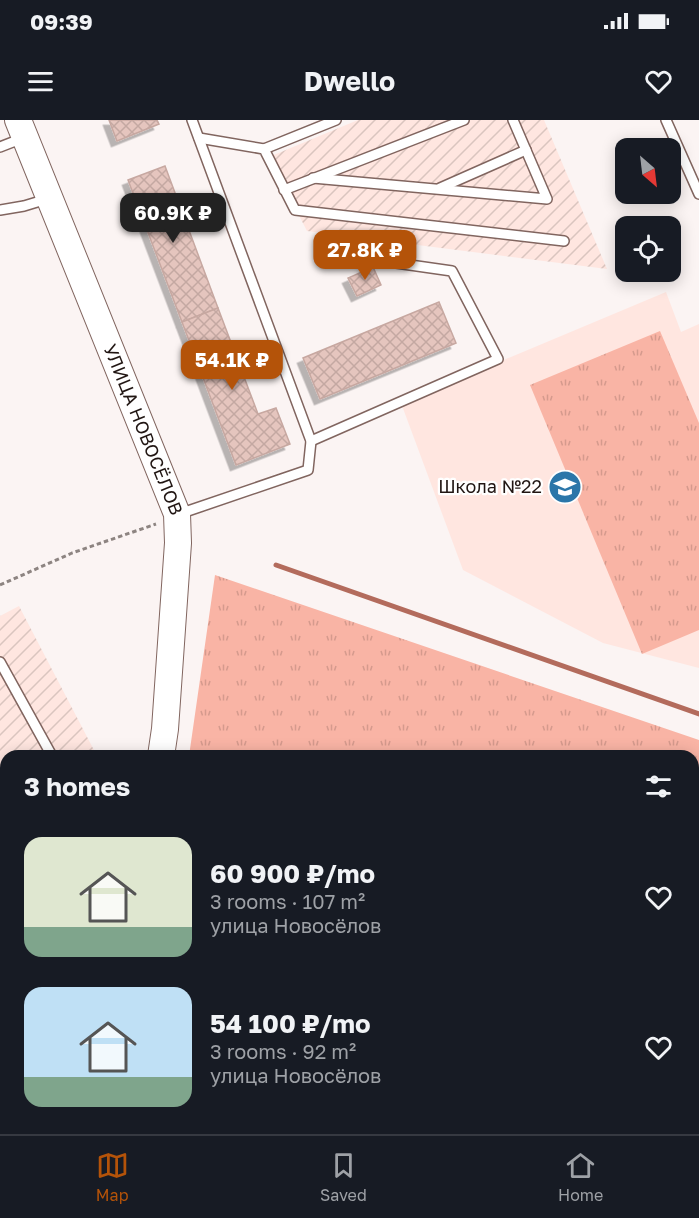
<!DOCTYPE html>
<meta charset="utf-8">
<style>
body{margin:0;font-family:"Golos Text",sans-serif;background:#242831;color:#f1f3f6;height:100vh;display:flex;flex-direction:column;font-size:22px;white-space:nowrap}
*{box-sizing:border-box;margin:0}
p{font-size:20px;color:#9ea1a6}
.icon{flex:none;width:33px;height:33px;fill:none;stroke:currentColor;stroke-width:2;stroke-linecap:round;stroke-linejoin:round}
.map{position:relative;flex:1;overflow:hidden}
.side{position:absolute;left:0px;top:630px;width:699px;height:384px;display:flex;flex-direction:column;background:#171b24;border-radius:18px 18px 0 0;box-shadow:0 3px 15px #0003}
.side>*{flex:none}
.needle{width:39px;rotate:152deg}
.controls{position:absolute;left:615px;top:18px;display:grid;gap:12px}
.controls a{display:grid;place-items:center;width:66px;height:66px;border-radius:12px;background:#171b24;box-shadow:0 3px 15px #0003;font-size:30px}
.price{position:absolute;translate:-50% -51px;padding:0 14px;border-radius:12px;background:#b45309;color:#fff;font-size:20px;line-height:39px;filter:drop-shadow(0 2px 3px #0008)}
.price::after{content:'';position:absolute;left:50%;top:36px;width:18px;height:14px;margin-left:-9px;background:inherit;clip-path:polygon(0 0,100% 0,50% 100%)}
.price.on{background:#222;color:#fff}
ul{padding:0;list-style:none}
li{display:flex;align-items:center;gap:18px;height:150px;padding:0 24px}
li span{display:grid;place-items:center;flex:none;width:168px;height:120px;border-radius:18px;color:#555}
li>.icon{margin-inline-start:auto}
span .icon{width:72px;height:72px;fill:#fffc;stroke-width:1}
li b{font-size:26px}
h2{display:flex;justify-content:space-between;align-items:center;height:72px;padding:0 24px;font-size:26px}
.status{display:flex;justify-content:space-between;align-items:center;height:42px;padding:0 30px;background:#171b24;direction:ltr}
.status svg{height:16px;fill:currentColor}
header{display:flex;justify-content:space-between;align-items:center;height:78px;padding:0 24px;background:#171b24;font-size:27px;font-weight:700}
.tabs{display:flex;justify-content:space-around;align-items:center;height:84px;border-top:2px solid #363941;background:#171b24;font-size:16px;color:#9ea1a6}
.tabs a{display:grid;justify-items:center;gap:3px}
.tabs .on{color:#b45309}
.map>svg:first-child{display:block}
.built{fill:#ffe6e0}
.industrial{fill:url(#industrial-furrows)}
.grass{fill:url(#grass-tufts)}
.lines{fill:none;stroke-linecap:round;stroke-linejoin:round}
.stream{stroke:#b36b5c;stroke-width:5}
.building{fill:url(#building-cross-hatch);stroke:#c7a8a1;stroke-width:1.5;filter:url(#shadow)}
.lane-casing{stroke:#81655f;stroke-width:12}
.street-casing{stroke:#81655f;stroke-width:21}
.secondary-casing{stroke:#81655f;stroke-width:28}
.path{stroke:#8d8481;stroke-width:3;stroke-dasharray:4.5 3;stroke-linecap:butt}
.lane{stroke:#fff;stroke-width:9}
.street{stroke:#fff;stroke-width:18}
.secondary{stroke:#fff;stroke-width:26}
.labels{text-anchor:middle;stroke-width:4.5;stroke-linejoin:round;paint-order:stroke}
.street-label{font-size:18px;fill:#211613;stroke:#fff}
.poi-label{font-size:18px;fill:#211613;stroke:#fff;text-anchor:end}
</style>
<div class="status"><b>09:39</b><svg viewBox="0 0 49 12"><path d="M0 12V9h3v3zM5 12V6h3v6zM10 12V3h3v9zM15 12V0h3v12zM26 1h20v11H26zM47 4h2v5h-2z"/></svg></div>
<header><svg class="icon" aria-label="menu" viewBox="0 0 24 24"><path d="M4 6h16M4 12h16M4 18h16"/></svg>Dwello<svg class="icon" aria-label="heart" viewBox="0 0 24 24"><path d="M12 20l-8-8c-3-5 5-10 8-4 3-6 11-1 8 4z"/></svg></header>
<div class="map">
<svg width="699" height="1014" viewBox="0 0 699 1014">
<defs>
<pattern id="industrial-furrows" width="10" height="10" patternUnits="userSpaceOnUse" patternTransform="scale(1.5)"><rect width="10" height="10" fill="#ffe6e0"/><path d="M-1 1l2-2M0 10L10 0M9 11l2-2" fill="none" stroke="#dac5bf"/></pattern>
<pattern id="grass-tufts" width="24" height="20" patternUnits="userSpaceOnUse" patternTransform="scale(1.5)"><rect width="24" height="20" fill="#f9b4a5"/><path d="M3 7l-1-3M5 7V3M7 7l1-3M15 17l-1-3M17 17v-4M19 17l1-3" fill="none" stroke="#d59a8d"/></pattern>
<pattern id="building-cross-hatch" width="8" height="8" patternUnits="userSpaceOnUse" patternTransform="scale(1.5)"><rect width="8" height="8" fill="#e5c5be"/><path d="M0 0l8 8M0 8l8-8" fill="none" stroke="#c4a8a2"/></pattern>
<filter id="shadow"><feDropShadow dx="-5.5" dy="5.5" stdDeviation="0" flood-color="#0004"/></filter>
</defs>
<rect width="100%" height="100%" fill="#fbf4f3"/>
<!-- built -->
<path class="built" d="M666,172l15,40 18,-8v344l-96,-25 -140,-73 -62,-167z"/>
<!-- industrial -->
<g class="industrial">
<path d="M358,0h186l63,149 -300,-38 -38,-74z"/>
<path d="M19,486l78,150h-91v48l-6,3v-191z"/>
</g>
<!-- grass -->
<g class="grass">
<path d="M660,211l39,92v207l-57,24 -112,-269z"/>
<path d="M215,455l484,165v209l-6,2v-195h-504z"/>
<path d="M693,833l6,15v164l-6,2h-558l1,-6h557z"/>
</g>
<g class="lines">
<!-- stream -->
<path class="stream" d="M276,445l423,149"/>
</g>
<!-- building -->
<g class="building">
<path d="M109,0h48l2,4 -42,17z"/>
<path d="M165,46l53,142 -36,14 -54,-142z"/>
<path d="M373,147l8,18 -24,11 -9,-18z"/>
<path d="M439,182l17,41 -136,56 -17,-41z"/>
<path d="M218,188l40,106 18,-6 14,36 -54,21 -54,-143z"/>
<path d="M0,833l6,19v128l-6,2z"/>
</g>
<g class="lines">
<!-- lane casing -->
<g class="lane-casing">
<g id="lane">
<path d="M666,0l33,74"/>
<path d="M199,18l65,11 31,61 269,31"/>
<path d="M0,27l23,-9"/>
<path d="M264,29l72,-29"/>
<path d="M313,58l234,21 -34,-79"/>
<path d="M440,68l86,-38"/>
<path d="M284,70l180,-70"/>
<path d="M0,90l24,-4 23,-7"/>
<path d="M311,321l187,-82 -46,-88 -63,-9"/>
<path d="M179,394l129,-44 3,-29 -119,-321"/>
<path d="M0,542l52,94"/>
<path d="M0,657l6,11"/>
<path d="M0,696l6,-3"/>
</g>
</g>
<!-- street casing -->
<g class="street-casing">
<path id="street" d="M0,1011l3,3"/>
</g>
<!-- secondary casing -->
<g class="secondary-casing">
<g id="secondary">
<path id="s1" d="M18,0l159,394 1,29 -13,186 -4,27"/>
<path d="M100,1014l1,-6"/>
</g>
</g>
<!-- path -->
<path class="path" d="M0,465l72,-32 84,-29"/>
<!-- lane -->
<use href="#lane" class="lane"/>
<!-- street -->
<use href="#street" class="street"/>
<!-- secondary -->
<use href="#secondary" class="secondary"/>
</g>
<!-- icons -->
<defs>
<g id="school-disc" transform="scale(1.725)"><circle r="9.5" fill="#2b76a9" stroke="#fff"/><path d="M0-5L7-2L0 1L-7-2ZM-4 1L0 2.5L4 1V4Q0 6-4 4Z" fill="#fff"/></g>
</defs>
<g fill-rule="evenodd">
<use href="#school-disc" x="565" y="367"/>
</g>
<g class="labels">
<!-- street labels -->
<g class="street-label">
<text dy="6" stroke="none"><textPath href="#s1" startOffset="334">УЛИЦА НОВОСЁЛОВ</textPath></text>
</g>
<!-- poi labels -->
<g class="poi-label">
<text x="542" y="373">Школа №22</text>
</g>
</g>
</svg>
<div class="controls">
<a><svg class="needle" viewBox="-14 -14 28 28"><path d="M0-13l5 13h-10z" fill="#e53935"/><path d="M0 13l5-13h-10z" fill="#9ea1a6"/></svg></a>
<a><svg class="icon" aria-label="locate" viewBox="0 0 24 24"><circle cx="12" cy="12" r="6"/><path d="M12 2v4M12 18v4M2 12h4M18 12h4"/></svg></a>
</div>
<b class="price on" style="left:173px;top:124px">60.9K ₽</b>
<b class="price" style="left:365px;top:161px">27.8K ₽</b>
<b class="price" style="left:232px;top:271px">54.1K ₽</b>
<section class="side">
<h2>3 homes<svg class="icon" aria-label="filters" viewBox="0 0 24 24"><path d="M4 7h16M4 17h16"/><circle cx="9" cy="7" r="2"/><circle cx="15" cy="17" r="2"/></svg></h2>
<ul>
<li><span style="background:linear-gradient(#dfe7d0 75%,#7fa58c 0)"><svg class="icon" aria-label="home" viewBox="0 0 24 24"><path d="M3 11l9-7 9 7M6 9v11h12V9"/></svg></span><div><b>60 900 ₽/mo</b><p>3 rooms · 107 m²</p><p>улица Новосёлов</p></div><svg class="icon" aria-label="heart" viewBox="0 0 24 24"><path d="M12 20l-8-8c-3-5 5-10 8-4 3-6 11-1 8 4z"/></svg></li>
<li><span style="background:linear-gradient(#bfe0f5 75%,#7fa58c 0)"><svg class="icon" aria-label="home" viewBox="0 0 24 24"><path d="M3 11l9-7 9 7M6 9v11h12V9"/></svg></span><div><b>54 100 ₽/mo</b><p>3 rooms · 92 m²</p><p>улица Новосёлов</p></div><svg class="icon" aria-label="heart" viewBox="0 0 24 24"><path d="M12 20l-8-8c-3-5 5-10 8-4 3-6 11-1 8 4z"/></svg></li>
</ul>
</section>
</div>
<nav class="tabs">
<a class="on"><svg class="icon" aria-label="map" viewBox="0 0 24 24"><path d="M3 6l6-2 6 2 6-2v14l-6 2-6-2-6 2zM9 4v14M15 6v14"/></svg>Map</a>
<a><svg class="icon" aria-label="saved" viewBox="0 0 24 24"><path d="M7 4h10v16l-5-4-5 4z"/></svg>Saved</a>
<a><svg class="icon" aria-label="home" viewBox="0 0 24 24"><path d="M3 11l9-7 9 7M6 9v11h12V9"/></svg>Home</a>
</nav>
